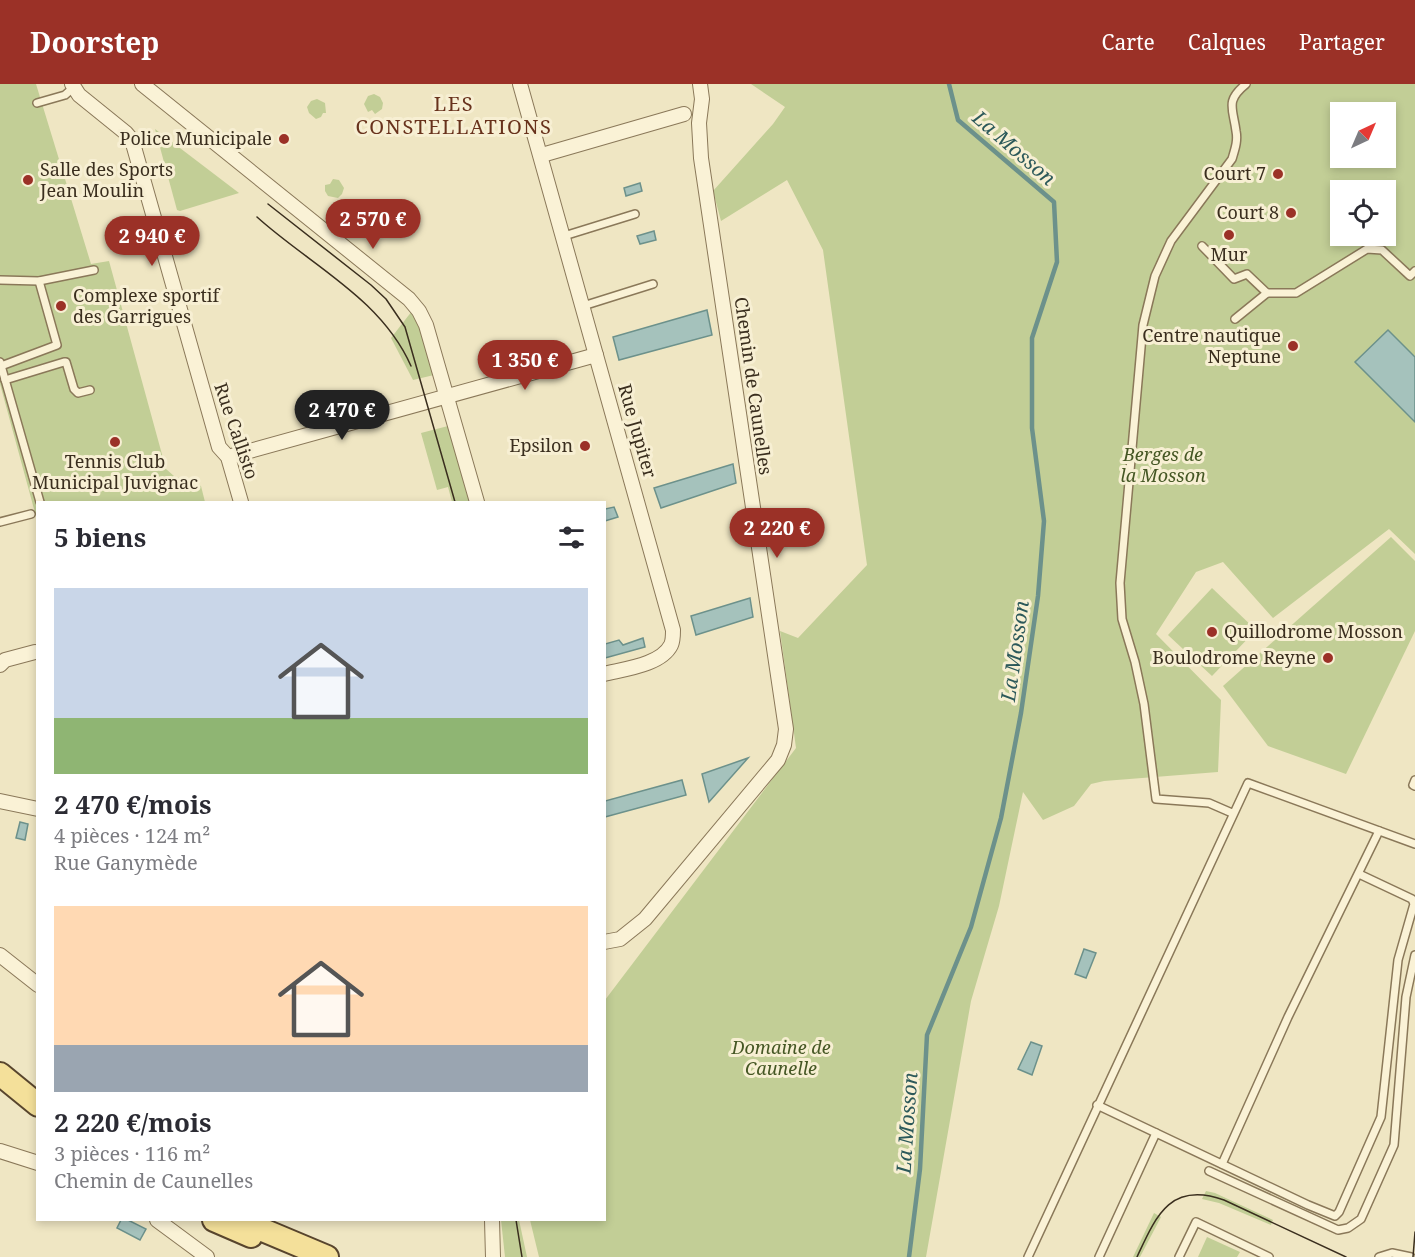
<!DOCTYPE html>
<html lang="fr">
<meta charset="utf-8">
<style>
body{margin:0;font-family:"Noto Serif",serif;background:#f7f7f7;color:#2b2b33;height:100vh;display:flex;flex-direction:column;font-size:22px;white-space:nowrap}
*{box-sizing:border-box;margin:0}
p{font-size:20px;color:#7c7c81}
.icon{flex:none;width:33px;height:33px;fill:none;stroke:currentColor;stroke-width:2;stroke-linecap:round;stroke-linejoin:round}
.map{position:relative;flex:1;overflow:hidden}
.drawer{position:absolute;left:36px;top:417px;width:570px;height:720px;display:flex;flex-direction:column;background:#fff;border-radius:0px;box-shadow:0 3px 9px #0003}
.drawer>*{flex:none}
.needle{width:39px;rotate:44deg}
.tools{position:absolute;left:1330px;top:18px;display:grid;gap:12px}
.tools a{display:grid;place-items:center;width:66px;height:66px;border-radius:0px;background:#fff;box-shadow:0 3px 9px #0003;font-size:30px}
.price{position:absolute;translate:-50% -51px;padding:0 14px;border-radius:21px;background:#9b3127;color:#fff;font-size:20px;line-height:39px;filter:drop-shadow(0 2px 3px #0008)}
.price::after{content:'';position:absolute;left:50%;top:36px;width:18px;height:14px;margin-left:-9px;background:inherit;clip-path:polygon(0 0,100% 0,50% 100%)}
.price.on{background:#222;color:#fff}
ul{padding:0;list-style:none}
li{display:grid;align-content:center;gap:12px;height:318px;padding:0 18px}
li span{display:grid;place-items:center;height:186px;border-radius:0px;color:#555}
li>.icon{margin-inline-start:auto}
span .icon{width:108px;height:108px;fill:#fffc;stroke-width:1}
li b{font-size:26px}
h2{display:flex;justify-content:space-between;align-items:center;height:72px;padding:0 18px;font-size:26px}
header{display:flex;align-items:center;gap:36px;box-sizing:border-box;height:84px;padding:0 30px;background:#9b3127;color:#fff}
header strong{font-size:28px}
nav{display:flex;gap:33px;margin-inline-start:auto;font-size:21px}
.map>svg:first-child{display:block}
.green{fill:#c2ce96;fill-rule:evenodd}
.water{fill:#a5c2bc;stroke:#6c918b;stroke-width:1.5}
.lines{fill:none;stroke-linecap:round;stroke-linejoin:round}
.stream{stroke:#6c918b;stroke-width:4.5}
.lane-casing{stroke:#8a7859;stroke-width:10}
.street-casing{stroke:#8a7859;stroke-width:16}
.primary-casing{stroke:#58452d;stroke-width:26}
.lane{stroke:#faf2d6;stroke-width:7}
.street{stroke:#faf2d6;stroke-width:14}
.primary{stroke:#f4e09a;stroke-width:22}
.tram{stroke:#3a2e1e;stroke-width:1.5}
.poi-dot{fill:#9b3127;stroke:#f7efd3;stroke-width:2}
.labels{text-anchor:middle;stroke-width:6;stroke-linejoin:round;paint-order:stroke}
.poi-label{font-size:18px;fill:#3a2e1e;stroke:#f7efd3;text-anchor:end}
.street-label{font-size:18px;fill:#3a2e1e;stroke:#f7efd3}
.park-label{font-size:18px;font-style:italic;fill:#455724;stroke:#f7efd3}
.neighbourhood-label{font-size:20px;letter-spacing:1.5px;fill:#68321c;stroke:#f7efd3}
.water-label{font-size:20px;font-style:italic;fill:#2c595a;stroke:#f7efd3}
</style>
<header>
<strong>Doorstep</strong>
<nav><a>Carte</a><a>Calques</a><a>Partager</a></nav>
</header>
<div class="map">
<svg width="1415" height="1173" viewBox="0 0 1415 1173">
<rect width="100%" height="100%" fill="#efe6c3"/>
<!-- green -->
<g class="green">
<path d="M0,0h36l55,180 18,-3 57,208 8,7 27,10 4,16h-167l-1,18 -37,-136z"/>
<path d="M751,0h664v470l-26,-25 -116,89 -50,-56 -27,10 -40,62 65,66 -3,72 -114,9 -13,3 -17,22 -31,14 -20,-28 -24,114 -28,95 -45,256h-387l-9,-37h74l1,-220 191,-252 -16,-117 18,7 69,-73 -44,-315 -36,-70 -66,41 -8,-30 60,-67 12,-17zM1341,28h45v46h-45zM1341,106h45v46h-45z"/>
<path d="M374,10l6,3 3,6 -1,6 -7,5 -3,-4 -4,2 -4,-8 4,-8z"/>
<path d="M317,15l8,4 1,10h-3l-2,4 -5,2 -7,-6 -2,-6 4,-6z"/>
<path d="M155,45l84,64 -59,18 -3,-1z"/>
<path d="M333,95l6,1 5,8 -2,6 -4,4 -10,-2 -3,-5v-6l5,-1z"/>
<path d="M412,227l8,13 14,51 -21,5 -22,-42z"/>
<path d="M448,342l21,76h-17l-4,-15 -11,3 -16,-57z"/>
<path d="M1391,453l24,24v70l-69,143 -78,-28 -45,-60z"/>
<path d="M1212,504l44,42 -44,46 -44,-41z"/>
<path d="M1206,1107l9,2 58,27 -2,5 -52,-22 -17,-4z"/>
<path d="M1154,1129l7,4 -21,40h-7z"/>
<path d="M501,1136h18l8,37h-22z"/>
<path d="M1207,1153l33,15 -3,5h-39z"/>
</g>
<!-- water -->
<g class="water">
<path d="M640,99l2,8 -16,5 -2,-8z"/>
<path d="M654,147l2,9 -16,4 -3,-8z"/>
<path d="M707,226l5,25 -93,25 -6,-23z"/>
<path d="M1388,246l27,27v65l-60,-60z"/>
<path d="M733,380l3,19 -75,25 -7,-20z"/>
<path d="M614,423l4,10 -13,4v-12z"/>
<path d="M750,514l3,19 -57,18 -5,-19z"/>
<path d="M643,554l2,9 -40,11v-14l14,-4 4,5z"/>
<path d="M748,674l-39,44 -7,-28z"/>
<path d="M682,696l4,15 -81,22v-16z"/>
<path d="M20,738l8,2 -3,16 -9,-2z"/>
<path d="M1084,865l12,4 -10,25 -11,-4z"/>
<path d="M1031,958l11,4 -10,29 -14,-6z"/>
<path d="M121,1136h7l18,9 -6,11 -23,-12z"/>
</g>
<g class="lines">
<!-- stream -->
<path class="stream" d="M909,1173l11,-88 7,-134 44,-108 30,-109 20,-105 17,-117 6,-75 -12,-93v-90l25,-76 -3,-60 -96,-82 -9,-36"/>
<!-- lane casing -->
<g class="lane-casing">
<g id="lane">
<path d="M37,19l28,-8 8,-7"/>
<path d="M564,152l71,-22"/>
<path d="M1202,162l32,33 13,-5 20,19"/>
<path d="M0,196l39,1 55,-11"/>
<path d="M583,222l70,-22"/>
<path d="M1235,235l32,-26h29l71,-44 15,1 28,26 5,-5"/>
<path d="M0,278l40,140"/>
<path d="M1,282l56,-21 -18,-64"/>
<path d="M5,296l59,-18h2l8,27 4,4 12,-3"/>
<path d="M0,438l31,-8"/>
<path d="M1415,696l-2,5 2,1"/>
<path d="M1232,729l-23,-10 -53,-4 -12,-95 -9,-42 -13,-43 -2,-36 23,-258 12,-49 16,-35 61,-82c3,-10 6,-18 4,-28 -3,-23 -11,-30 10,-47"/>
<path d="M1097,1021l211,100 27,11 4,-4 42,-95 17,-157 16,-56 -2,-5 -53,-25"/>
<path d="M1222,1080l66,-147 91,-186"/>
<path d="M1209,1087l129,59 10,-2 13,-9 33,-74 12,-148 9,-42"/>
<path d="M1028,1173l220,-474 167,61"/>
<path d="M1099,1173l57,-124"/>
<path d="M1179,1173l17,-35 73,35"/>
<path d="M1379,1173l13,-4 19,4"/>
</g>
</g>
<!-- street casing -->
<g class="street-casing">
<g id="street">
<path d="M72,0l7,11 47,38 6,7 87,307 9,10 13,45"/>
<path d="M142,0l267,215 10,12 7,14 51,177"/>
<path d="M520,0l153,546c0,5 0,11 -2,15 -10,20 -47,24 -67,29"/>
<path d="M542,71l142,-41"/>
<path d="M228,373l368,-102"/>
<path d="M0,581l5,-5 30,-8"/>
<path d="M0,717l38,8"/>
<path d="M604,858l16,-3 25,-20 133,-159 6,-15 2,-16 -85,-571 -2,-35 3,-24 -2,-15"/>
<path d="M0,871l38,30"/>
<path d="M0,1067l38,12"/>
<path d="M157,1136l50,37"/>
<path d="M492,1136l1,37"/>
</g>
</g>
<!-- primary casing -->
<g class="primary-casing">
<g id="primary">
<path d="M0,990l38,31"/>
<path d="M214,1136l37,16"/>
<path d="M239,1136l88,37"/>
</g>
</g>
<!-- lane -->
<use href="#lane" class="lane"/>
<!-- street -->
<use href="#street" class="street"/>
<!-- primary -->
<use href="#primary" class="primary"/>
<!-- tram -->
<g class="tram">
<path d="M268,120l103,81 15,14 19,28 50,175"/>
<path d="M257,133c53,48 124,81 154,149"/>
<path d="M516,1136l6,37"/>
<path d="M1137,1173c19,-41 33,-76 87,-57l122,57"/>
<path d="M1413,1173l2,-25"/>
</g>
</g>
<!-- markers -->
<g class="poi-dot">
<circle cx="284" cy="55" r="6"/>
<circle cx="1278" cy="90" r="6"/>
<circle cx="28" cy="96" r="6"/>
<circle cx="1291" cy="129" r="6"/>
<circle cx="1229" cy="151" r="6"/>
<circle cx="61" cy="222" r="6"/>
<circle cx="1293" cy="262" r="6"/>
<circle cx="115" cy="358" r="6"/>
<circle cx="585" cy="362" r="6"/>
<circle cx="1212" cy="548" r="6"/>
<circle cx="1328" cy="574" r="6"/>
</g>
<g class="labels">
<!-- poi labels -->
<g class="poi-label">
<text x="272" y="61">Police Municipale</text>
<text x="40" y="92" text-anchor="start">Salle des Sports<tspan x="40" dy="21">Jean Moulin</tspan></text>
<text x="1266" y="96">Court 7</text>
<text x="1279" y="135">Court 8</text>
<text x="1229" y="177" text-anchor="middle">Mur</text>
<text x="73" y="218" text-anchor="start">Complexe sportif<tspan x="73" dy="21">des Garrigues</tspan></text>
<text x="1281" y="258">Centre nautique<tspan x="1281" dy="21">Neptune</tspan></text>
<text x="573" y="368">Epsilon</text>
<text x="115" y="384" text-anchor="middle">Tennis Club<tspan x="115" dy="21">Municipal Juvignac</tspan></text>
<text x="1224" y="554" text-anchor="start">Quillodrome Mosson</text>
<text x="1316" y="580">Boulodrome Reyne</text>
</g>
<!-- street labels -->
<g class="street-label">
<text transform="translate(753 302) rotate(82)" y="6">Chemin de Caunelles</text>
<text transform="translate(236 347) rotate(71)" y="6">Rue Callisto</text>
<text transform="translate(637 347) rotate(74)" y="6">Rue Jupiter</text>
</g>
<!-- park labels -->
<g class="park-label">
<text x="1163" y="377">Berges de<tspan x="1163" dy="21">la Mosson</tspan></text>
<text x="781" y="970">Domaine de<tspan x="781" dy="21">Caunelle</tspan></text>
</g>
<!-- neighbourhood labels -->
<g class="neighbourhood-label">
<text x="454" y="27">LES<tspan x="454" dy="23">CONSTELLATIONS</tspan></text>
</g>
<!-- water labels -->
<g class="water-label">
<text transform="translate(1014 64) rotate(41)" y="7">La Mosson</text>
<text transform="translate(1015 567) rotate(-82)" y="7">La Mosson</text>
<text transform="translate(907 1039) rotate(-86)" y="7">La Mosson</text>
</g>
</g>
</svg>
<div class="tools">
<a><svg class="needle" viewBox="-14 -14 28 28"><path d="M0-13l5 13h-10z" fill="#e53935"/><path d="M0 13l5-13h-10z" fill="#7c7c81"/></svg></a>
<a><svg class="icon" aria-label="locate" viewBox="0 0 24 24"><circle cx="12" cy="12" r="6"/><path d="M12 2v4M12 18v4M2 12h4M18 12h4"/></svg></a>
</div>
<b class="price" style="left:373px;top:166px">2 570 €</b>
<b class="price" style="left:152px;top:183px">2 940 €</b>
<b class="price" style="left:525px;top:307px">1 350 €</b>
<b class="price on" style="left:342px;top:357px">2 470 €</b>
<b class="price" style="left:777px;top:475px">2 220 €</b>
<section class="drawer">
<h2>5 biens<svg class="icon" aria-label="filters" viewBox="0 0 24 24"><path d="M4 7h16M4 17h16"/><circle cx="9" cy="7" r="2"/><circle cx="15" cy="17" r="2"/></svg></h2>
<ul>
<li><span style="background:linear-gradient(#c9d6e8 70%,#8fb573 0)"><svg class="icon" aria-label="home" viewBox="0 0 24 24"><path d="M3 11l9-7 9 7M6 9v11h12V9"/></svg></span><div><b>2 470 €/mois</b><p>4 pièces · 124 m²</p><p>Rue Ganymède</p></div></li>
<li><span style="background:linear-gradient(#ffd9b3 75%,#9aa5b1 0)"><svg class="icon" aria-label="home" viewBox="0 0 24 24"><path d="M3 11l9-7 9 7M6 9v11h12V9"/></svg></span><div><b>2 220 €/mois</b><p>3 pièces · 116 m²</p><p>Chemin de Caunelles</p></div></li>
</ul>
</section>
</div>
